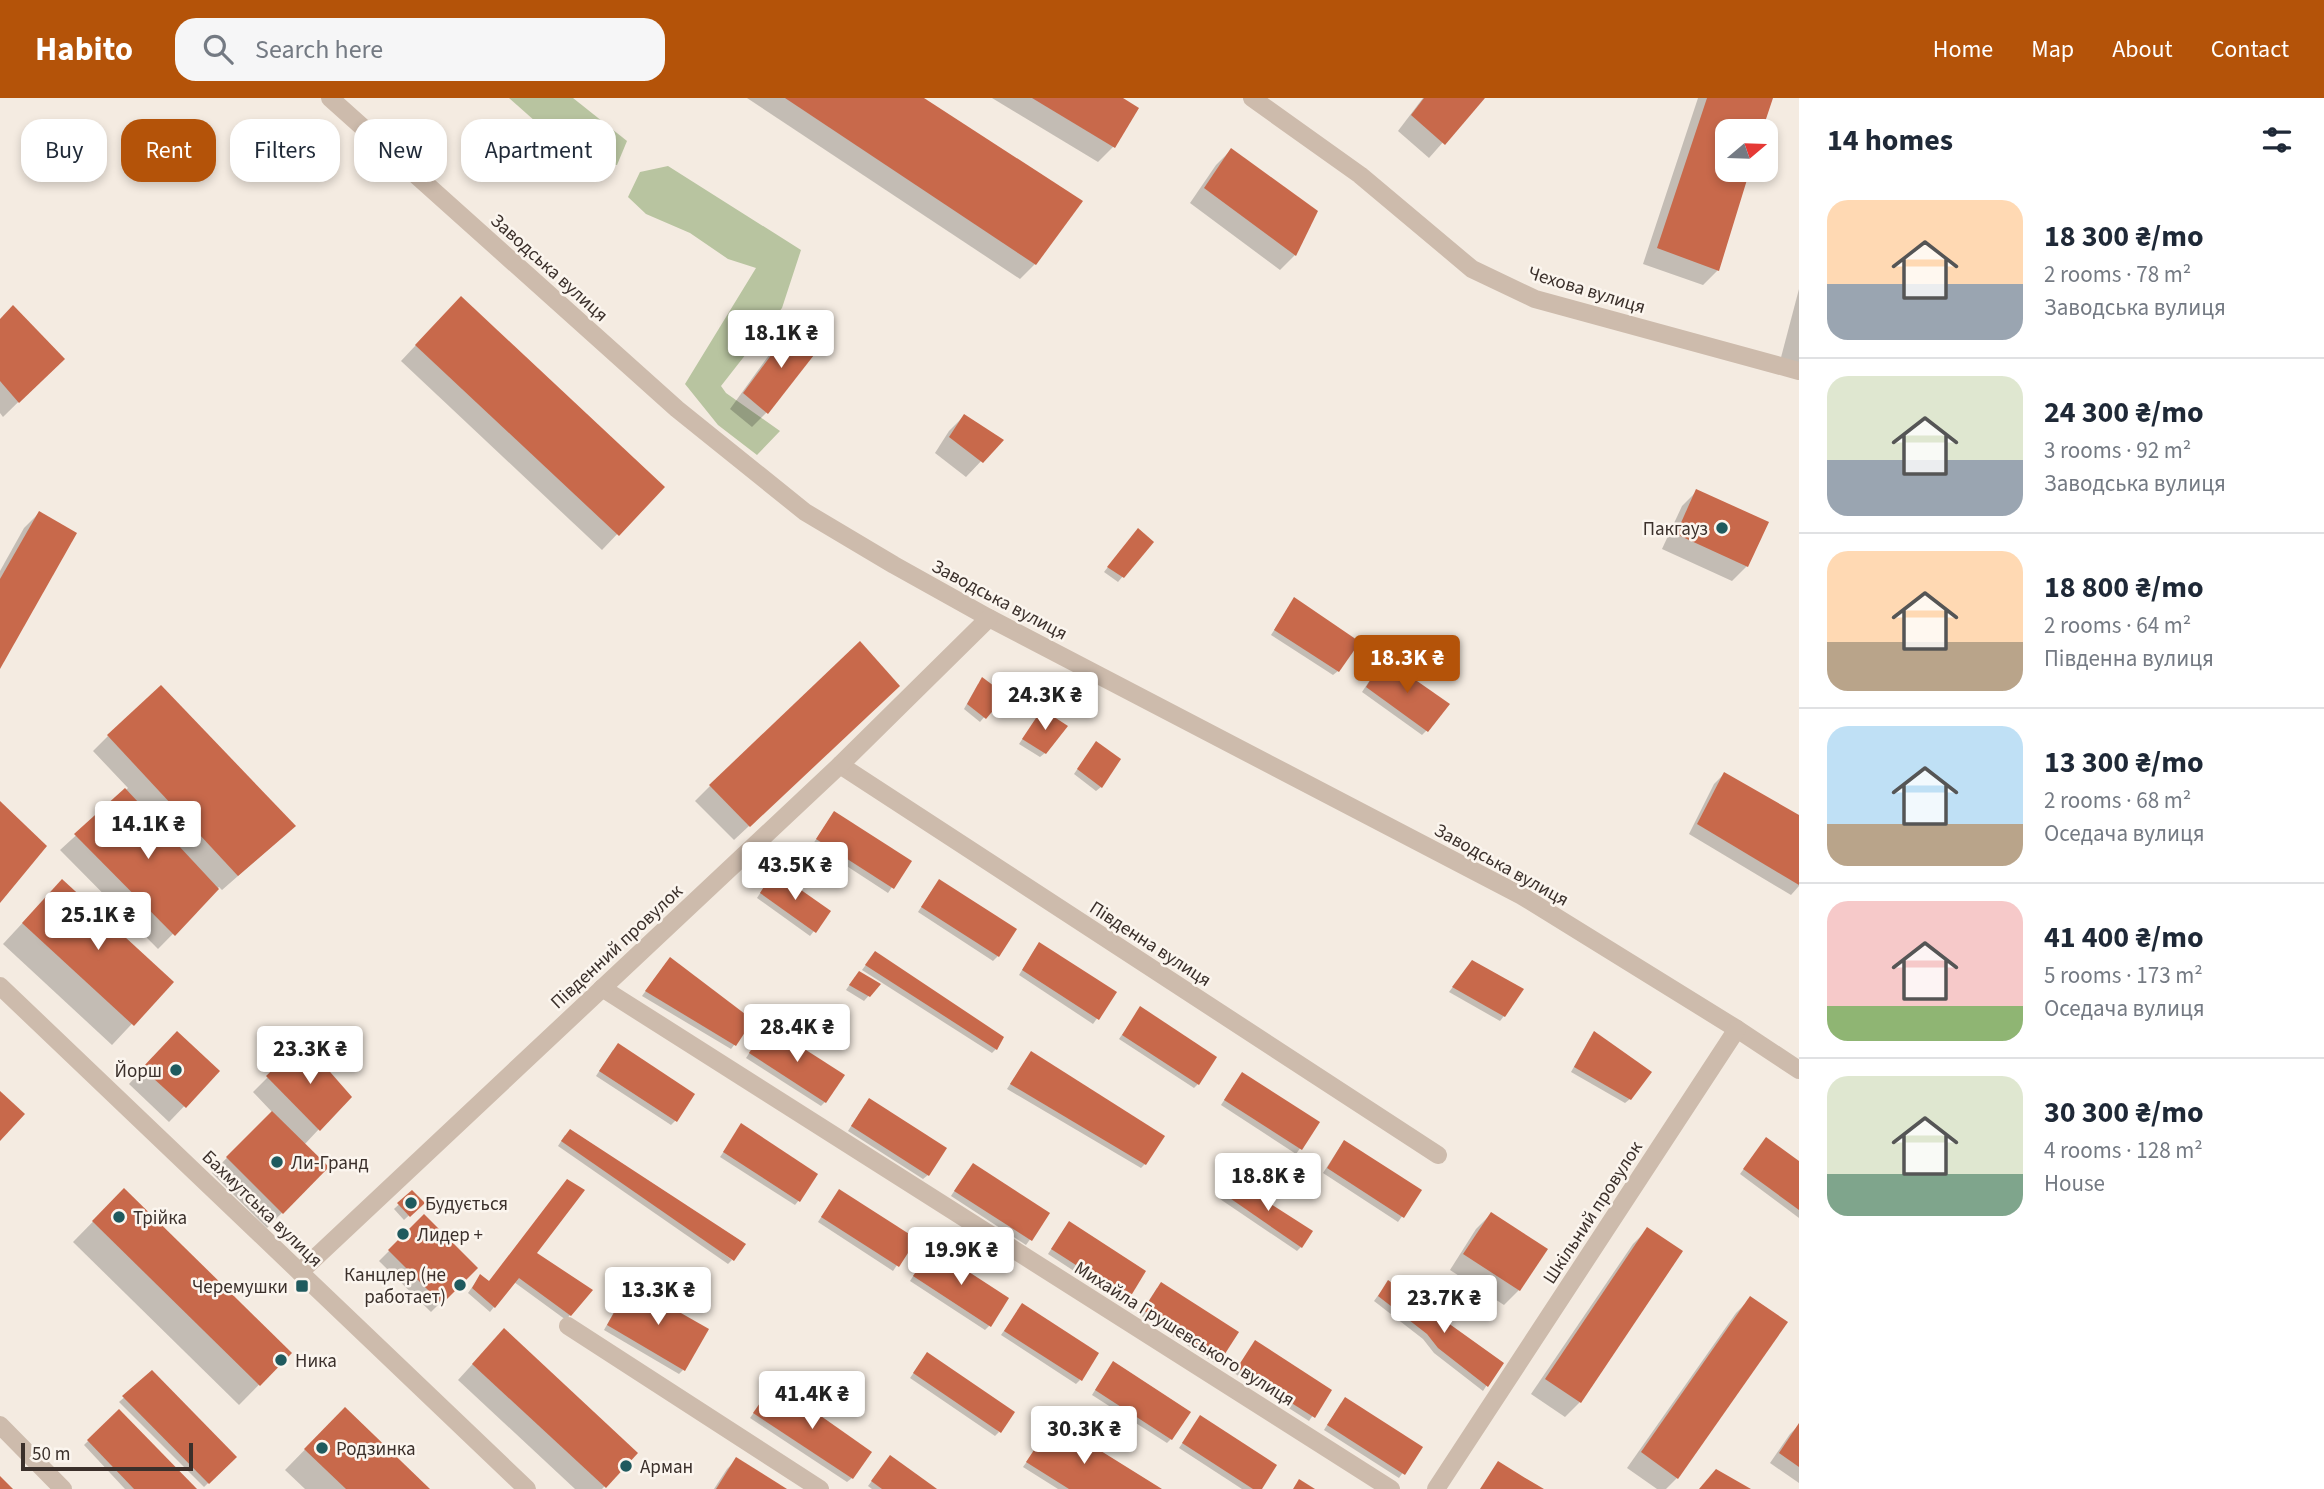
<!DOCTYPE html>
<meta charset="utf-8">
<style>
body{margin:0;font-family:"Source Sans 3",sans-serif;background:#f6f6f7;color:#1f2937;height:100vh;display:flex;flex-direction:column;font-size:26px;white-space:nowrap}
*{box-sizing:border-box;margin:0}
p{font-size:23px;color:#747a83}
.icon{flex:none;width:38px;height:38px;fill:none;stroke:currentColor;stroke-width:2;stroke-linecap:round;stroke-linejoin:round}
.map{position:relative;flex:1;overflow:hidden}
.side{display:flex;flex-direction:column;background:#fff;width:525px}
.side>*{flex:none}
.guide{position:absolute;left:21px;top:21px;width:665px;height:63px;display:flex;gap:14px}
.needle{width:46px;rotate:71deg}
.fabs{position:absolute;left:1715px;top:21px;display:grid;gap:14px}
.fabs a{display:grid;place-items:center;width:63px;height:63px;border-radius:14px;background:#fff;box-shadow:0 4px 10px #0003;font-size:35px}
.scale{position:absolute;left:21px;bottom:18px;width:172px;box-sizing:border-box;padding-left:7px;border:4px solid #3b302b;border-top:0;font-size:19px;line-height:24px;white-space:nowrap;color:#3b302b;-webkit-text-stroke:5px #fbf5ee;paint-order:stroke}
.price{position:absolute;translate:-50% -60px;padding:0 16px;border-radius:7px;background:#fff;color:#222;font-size:23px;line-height:46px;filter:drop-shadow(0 2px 4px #0008)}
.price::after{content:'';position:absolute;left:50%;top:42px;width:21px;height:16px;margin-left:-10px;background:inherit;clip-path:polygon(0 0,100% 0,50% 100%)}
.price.current{background:#b45309;color:#fff}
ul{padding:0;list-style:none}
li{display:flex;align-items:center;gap:21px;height:175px;padding:0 28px}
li+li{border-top:2px solid #e0e1e3}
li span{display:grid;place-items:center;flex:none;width:196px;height:140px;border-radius:21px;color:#555}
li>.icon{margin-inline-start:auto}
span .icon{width:84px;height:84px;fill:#fffc;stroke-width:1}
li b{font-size:30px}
h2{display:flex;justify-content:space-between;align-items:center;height:84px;padding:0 28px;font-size:30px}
.pill{padding:0 24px;border-radius:21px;background:#fff;box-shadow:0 4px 10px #0003;font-size:24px;line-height:63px}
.pill.current{background:#b45309;color:#fff}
header{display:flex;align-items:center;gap:42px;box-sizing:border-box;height:98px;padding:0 35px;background:#b45309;color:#fff}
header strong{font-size:33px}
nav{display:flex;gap:38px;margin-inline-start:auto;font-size:24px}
.search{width:490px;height:63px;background:#f6f6f7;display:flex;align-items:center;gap:18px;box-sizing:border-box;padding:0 24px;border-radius:21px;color:#747a83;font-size:26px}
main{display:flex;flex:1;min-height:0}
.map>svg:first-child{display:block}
.green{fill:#b8c4a0}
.shadow{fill:#0003}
.building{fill:#c8694b}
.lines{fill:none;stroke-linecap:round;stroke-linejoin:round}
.minor{stroke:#cdbbac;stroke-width:18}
.tertiary{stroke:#cdbbac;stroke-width:18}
.poi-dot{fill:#1f5a5e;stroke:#fbf5ee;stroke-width:2.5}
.labels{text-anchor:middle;stroke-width:5;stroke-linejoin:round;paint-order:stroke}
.street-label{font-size:19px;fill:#3b302b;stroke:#fbf5ee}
.poi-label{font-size:19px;fill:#3b302b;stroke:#fbf5ee;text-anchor:start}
</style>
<header>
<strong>Habito</strong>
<div class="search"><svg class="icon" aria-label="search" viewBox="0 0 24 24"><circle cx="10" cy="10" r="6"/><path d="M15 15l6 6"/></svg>Search here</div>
<nav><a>Home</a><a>Map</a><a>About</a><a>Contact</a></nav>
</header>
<main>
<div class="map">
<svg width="1799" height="1391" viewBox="0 0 1799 1391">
<rect width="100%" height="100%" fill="#f4ebe1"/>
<!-- green -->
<g class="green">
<path d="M509,0h64l54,43 -10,24 -38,-5z"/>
<path d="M668,68l133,84 -19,58 -61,78 5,7 54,38 -23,24 -39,-30 -33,-41 71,-116 -28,-9 -38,-26 -44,-19 -18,-17 12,-25z"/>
</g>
<!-- shadow -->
<g class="shadow">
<path d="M747,0h174l159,104 -45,62 -15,15z"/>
<path d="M992,0h128l-7,49 -15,15z"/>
<path d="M1423,0h59l-53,60 -31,-27z"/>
<path d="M1698,0h73l-11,33h-33v39h22l-31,100 -15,15 -60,-21z"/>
<path d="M1231,52l85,62 -21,43 -15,15 -90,-67 26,-38z"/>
<path d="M1799,191v81l-20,-5z"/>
<path d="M446,215l216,174 -60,63 -201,-189z"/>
<path d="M0,223l62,38 -59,58 -3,-4z"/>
<path d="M792,231l-25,83 -15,15 -22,-18 47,-65z"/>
<path d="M964,318l37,24 -35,37 -31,-24 14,-22z"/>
<path d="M1697,393l50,75 -15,15 -70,-32 20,-43z"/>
<path d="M39,415l-39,152v-94l24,-43z"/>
<path d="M1134,436l18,8 -34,40 -14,-10z"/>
<path d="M1294,501l44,72 -5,4 -62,-40z"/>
<path d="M1380,567l47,65 -5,5 -60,-43z"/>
<path d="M978,586l25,11 -23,27 -16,-13z"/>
<path d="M883,603l-149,139 -39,-39 15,-15z"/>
<path d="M1038,618l7,37 -5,4 -21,-13z"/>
<path d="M108,638l170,105 -56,49 -3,-3 -61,62 -98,-99 68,-62 -35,-37z"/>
<path d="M1092,650l9,39 -5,4 -22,-17z"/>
<path d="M1724,676l75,43v69l-8,9 -102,-61 25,-50z"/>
<path d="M830,720l79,44 -21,31 -75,-49z"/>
<path d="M770,780l44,53 -4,5 -53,-38z"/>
<path d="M935,788l63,70 -5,5 -75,-49z"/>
<path d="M42,804l129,80 -59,63 -109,-101z"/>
<path d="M1035,851l80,44 -22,31 -74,-49z"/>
<path d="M871,860l125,91 -4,4 -130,-83z"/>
<path d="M666,865l69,81 -4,5 -89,-53z"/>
<path d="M1468,869l36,49 -4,5 -51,-29z"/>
<path d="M855,879l23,8 -14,16 -18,-11z"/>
<path d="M1140,911l58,75 -4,4 -75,-49z"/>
<path d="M767,929l58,75 -4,4 -75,-48z"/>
<path d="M1590,940l40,61 -5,4 -54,-31z"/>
<path d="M162,950l56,23 -49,51 -40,-38z"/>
<path d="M613,952l63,70 -5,5 -75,-49z"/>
<path d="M1027,960l118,106 -4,4 -134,-79z"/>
<path d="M268,979l51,52 -15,16 23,22 -60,61 -55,-55 60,-61 -19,-20z"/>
<path d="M1238,981l80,44 -22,31 -75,-49z"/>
<path d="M865,1006l63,71 -5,4 -75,-48z"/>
<path d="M741,1028l58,74 -4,5 -75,-48z"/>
<path d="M565,1037l167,125 -4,4 -170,-118z"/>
<path d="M1762,1046l37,20v54l-59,-44z"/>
<path d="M1340,1049l80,44 -22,31 -75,-49z"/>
<path d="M968,1072l80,44 -22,31 -75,-49z"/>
<path d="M1230,1082l71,67 -4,4 -80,-54z"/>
<path d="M124,1092l166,163 -51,52 -166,-163z"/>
<path d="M412,1094l10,11 -18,17 -10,-11z"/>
<path d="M835,1098l79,44 -21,31 -75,-49z"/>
<path d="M1491,1116l54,35 -26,41 -15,15 -54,-35 26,-41z"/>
<path d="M424,1118l51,52 -44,44 -52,-51z"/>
<path d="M1065,1130l79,44 -21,31 -75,-49z"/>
<path d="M1648,1131l-68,173 -15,15 -34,-23 102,-150z"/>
<path d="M535,1156l35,61 -4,5 -52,-38 -24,30 -22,-19 12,-17 9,6z"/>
<path d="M927,1157l63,70 -5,5 -75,-49z"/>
<path d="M1388,1184l113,81 -18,28 -49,-38 -11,-14 -49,-38z"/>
<path d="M1157,1190l62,71 -4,4 -75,-48z"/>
<path d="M626,1193l57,79 -4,4 -75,-44z"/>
<path d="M1751,1200l-74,180 -11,11h-9l-30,-21 109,-155z"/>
<path d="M1022,1207l58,75 -4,4 -75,-49z"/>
<path d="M1255,1244l75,49 -21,30 -75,-48z"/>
<path d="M489,1248l147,107 -34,36h-27l-117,-109z"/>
<path d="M923,1261l76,73 -4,4 -85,-58z"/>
<path d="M1109,1270l62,71 -4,4 -75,-48z"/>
<path d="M152,1275l83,84 -31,30 -85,-85z"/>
<path d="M770,1292l82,88 -5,4 -97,-64z"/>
<path d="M1341,1305l79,45 -21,30 -75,-48z"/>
<path d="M119,1313l76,78h-70l-41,-44z"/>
<path d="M1200,1319l60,72h-18l-63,-41z"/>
<path d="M1799,1327v58l-29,-20 20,-29z"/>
<path d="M325,1331l103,60h-123l-20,-19z"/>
<path d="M1040,1345l9,6 110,40h-101l-35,-22z"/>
<path d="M737,1361l46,30h-69l13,-20z"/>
<path d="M886,1364l48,27h-62l-4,-3z"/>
</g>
<!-- building -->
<g class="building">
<path d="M785,0h139l159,103 -47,64z"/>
<path d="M1032,0h91l16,10 -24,40z"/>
<path d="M1424,0h61l-40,47 -34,-30z"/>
<path d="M1707,0h66l-11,33h-35v39h23l-31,101 -62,-23z"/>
<path d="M1231,50l87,63 -22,45 -92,-68z"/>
<path d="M461,198l204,191 -46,49 -204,-191z"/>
<path d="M13,207l52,54 -46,44 -19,-22v-62z"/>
<path d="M792,229l29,19 -53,68 -25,-21z"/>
<path d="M964,316l40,26 -21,23 -34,-26z"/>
<path d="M1696,391l73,33 -21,45 -72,-33z"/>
<path d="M39,413l38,22 -77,136v-90z"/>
<path d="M1138,430l16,14 -30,36 -17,-11z"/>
<path d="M1294,499l66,45 -21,30 -65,-42z"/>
<path d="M860,543l40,45 -150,141 -41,-42z"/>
<path d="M1384,560l66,46 -22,28 -62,-45z"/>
<path d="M982,579l24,18 -20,24 -19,-15z"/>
<path d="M161,587l135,141 -58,50 -131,-141z"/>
<path d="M1042,611l26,17 -22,28 -24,-15z"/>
<path d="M1096,643l25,18 -19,29 -25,-19z"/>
<path d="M1724,674l75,43v70l-102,-61z"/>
<path d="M125,690l94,101 -44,47 -101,-102z"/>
<path d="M0,703l47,45 -47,57z"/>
<path d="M834,713l78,50 -18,28 -78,-50z"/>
<path d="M774,773l57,40 -15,22 -56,-40z"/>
<path d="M62,781l112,103 -40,44 -112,-103z"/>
<path d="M939,781l78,50 -18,28 -78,-50z"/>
<path d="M1039,844l78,50 -18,28 -77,-50z"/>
<path d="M875,853l129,86 -7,13 -132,-85z"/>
<path d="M670,859l83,63 -17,26 -91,-55z"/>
<path d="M1472,862l52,29 -19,28 -53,-30z"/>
<path d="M859,873l22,13 -11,13 -21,-12z"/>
<path d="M1140,908l77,51 -18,28 -77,-50z"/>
<path d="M767,927l78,50 -19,28 -77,-50z"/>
<path d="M177,933l43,40 -34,37 -44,-40z"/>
<path d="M1594,933l58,41 -21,28 -57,-33z"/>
<path d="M303,943l49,56 -32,34 -54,-55z"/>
<path d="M618,945l77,51 -18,28 -78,-51z"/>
<path d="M1031,953l134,85 -19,29 -136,-81z"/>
<path d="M1242,974l78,50 -18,28 -78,-50z"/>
<path d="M0,993l25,23 -25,27z"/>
<path d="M869,1000l78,50 -18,28 -78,-50z"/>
<path d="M272,1013l57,56 -46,47 -57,-57z"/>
<path d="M741,1025l77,51 -18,28 -77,-50z"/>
<path d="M570,1031l176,115 -12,17 -173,-120z"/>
<path d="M1766,1039l33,24v49l-56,-41z"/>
<path d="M1344,1042l78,50 -18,28 -77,-50z"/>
<path d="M973,1065l77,50 -18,28 -78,-50z"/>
<path d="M1230,1080l83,53 -11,17 -81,-56z"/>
<path d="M567,1081l18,11 -48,63 56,37 -22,26 -52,-38 -24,30 -23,-20 8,-14 9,7z"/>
<path d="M124,1090l168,165 -32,33 -168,-165z"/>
<path d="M839,1091l78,50 -18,28 -78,-50z"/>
<path d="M412,1092l13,13 -15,14 -13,-14z"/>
<path d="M1491,1114l57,37 -28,42 -57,-37z"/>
<path d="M424,1116l54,54 -36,36 -54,-54z"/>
<path d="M1069,1123l77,50 -17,28 -78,-50z"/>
<path d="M1647,1129l36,24 -102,152 -36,-24z"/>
<path d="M932,1150l77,50 -18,29 -78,-51z"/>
<path d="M1388,1182l116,83 -16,24 -50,-39 -11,-14 -49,-38z"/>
<path d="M1161,1184l78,50 -18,28 -78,-50z"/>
<path d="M630,1186l79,45 -24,42 -78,-46z"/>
<path d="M1750,1198l38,26 -110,157 -37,-27z"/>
<path d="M1022,1205l77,50 -17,28 -78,-50z"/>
<path d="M504,1230l134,125 -32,35 -134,-124z"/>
<path d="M1255,1242l77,50 -17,28 -78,-50z"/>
<path d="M927,1254l88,60 -14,21 -88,-60z"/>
<path d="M1113,1263l78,51 -19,28 -77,-50z"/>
<path d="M152,1272l85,87 -28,27 -87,-88z"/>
<path d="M774,1285l98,69 -19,27 -100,-66z"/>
<path d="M1345,1299l78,50 -18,28 -78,-50z"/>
<path d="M345,1309l85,82h-84l-42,-40z"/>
<path d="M119,1311l78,80h-63l-47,-49z"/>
<path d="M1200,1317l77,50 -15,24h-9l-71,-46z"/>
<path d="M1799,1325v44l-20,-14z"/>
<path d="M1064,1330l98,61h-93l-43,-27 14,-21 12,7z"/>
<path d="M890,1357l43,31 4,3h-55l-11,-8z"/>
<path d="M736,1359l51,32h-71z"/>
<path d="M1498,1363l29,18 17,10h-64z"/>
<path d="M1716,1371l35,20h-52z"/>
<path d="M0,1378l13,13h-13z"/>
<path d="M1299,1381l16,10h-22z"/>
</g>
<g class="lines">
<!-- minor -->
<g class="minor">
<path d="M330,0l347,311 128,103 89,53 95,53 533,278 215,133 62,41"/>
<path d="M1252,0l108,77 112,94 63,30 264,72"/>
<path d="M840,667l598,390"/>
<path d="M602,890l789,501"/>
<path d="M300,1174l540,-507 149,-147"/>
<path d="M568,1228l252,163"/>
<path d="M0,1327l63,64"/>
<path d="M1436,1391l301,-460"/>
</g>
<!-- tertiary -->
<path class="tertiary" d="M0,888l527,503"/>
</g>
<!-- markers -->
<g class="poi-dot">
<circle cx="1722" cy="430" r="7"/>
<circle cx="176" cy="972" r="7"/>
<circle cx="277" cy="1064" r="7"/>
<circle cx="411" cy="1105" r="7"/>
<circle cx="119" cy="1119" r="7"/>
<circle cx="403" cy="1136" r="7"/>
<circle cx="460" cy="1187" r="7"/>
<rect x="295" y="1181" width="14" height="14" rx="3.5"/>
<circle cx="281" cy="1262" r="7"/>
<circle cx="322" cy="1350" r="7"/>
<circle cx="626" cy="1368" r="7"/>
</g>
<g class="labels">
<!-- street labels -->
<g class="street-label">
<text transform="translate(550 169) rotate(42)" y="7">Заводська вулиця</text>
<text transform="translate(1587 191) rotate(17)" y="7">Чехова вулиця</text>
<text transform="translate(1000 501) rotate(28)" y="7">Заводська вулиця</text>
<text transform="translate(1502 766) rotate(29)" y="7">Заводська вулиця</text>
<text transform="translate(1151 845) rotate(33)" y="7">Південна вулиця</text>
<text transform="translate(616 848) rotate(-43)" y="7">Південний провулок</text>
<text transform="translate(263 1110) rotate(44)" y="7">Бахмутська вулиця</text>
<text transform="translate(1592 1114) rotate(-57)" y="7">Шкільний провулок</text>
<text transform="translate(1185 1235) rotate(32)" y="7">Михайла Грушевського вулиця</text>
</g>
<!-- poi labels -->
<g class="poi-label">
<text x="1708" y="437" text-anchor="end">Пакгауз</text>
<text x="162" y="979" text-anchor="end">Йорш</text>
<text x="291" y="1071">Ли-Гранд</text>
<text x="425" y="1112">Будується</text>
<text x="133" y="1126">Трійка</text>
<text x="417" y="1143">Лидер +</text>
<text x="446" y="1183" text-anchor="end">Канцлер (не<tspan x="446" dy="22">работает)</tspan></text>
<text x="288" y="1195" text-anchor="end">Черемушки</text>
<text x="295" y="1269">Ника</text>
<text x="336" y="1357">Родзинка</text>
<text x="640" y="1375">Арман</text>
</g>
</g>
</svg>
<div class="fabs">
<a><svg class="needle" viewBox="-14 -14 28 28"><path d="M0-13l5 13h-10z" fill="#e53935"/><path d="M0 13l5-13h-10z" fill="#747a83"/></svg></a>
</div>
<div class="scale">50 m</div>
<b class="price" style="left:781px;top:272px">18.1K ₴</b>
<b class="price current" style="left:1407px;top:597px">18.3K ₴</b>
<b class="price" style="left:1045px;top:634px">24.3K ₴</b>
<b class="price" style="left:148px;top:763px">14.1K ₴</b>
<b class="price" style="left:795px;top:804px">43.5K ₴</b>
<b class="price" style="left:98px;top:854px">25.1K ₴</b>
<b class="price" style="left:797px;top:966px">28.4K ₴</b>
<b class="price" style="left:310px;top:988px">23.3K ₴</b>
<b class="price" style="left:1268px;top:1115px">18.8K ₴</b>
<b class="price" style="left:961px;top:1189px">19.9K ₴</b>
<b class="price" style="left:658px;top:1229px">13.3K ₴</b>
<b class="price" style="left:1444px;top:1237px">23.7K ₴</b>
<b class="price" style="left:812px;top:1333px">41.4K ₴</b>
<b class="price" style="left:1084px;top:1368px">30.3K ₴</b>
<div class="guide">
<a class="pill">Buy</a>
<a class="pill current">Rent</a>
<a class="pill">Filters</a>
<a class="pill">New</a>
<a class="pill">Apartment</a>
</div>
</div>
<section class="side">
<h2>14 homes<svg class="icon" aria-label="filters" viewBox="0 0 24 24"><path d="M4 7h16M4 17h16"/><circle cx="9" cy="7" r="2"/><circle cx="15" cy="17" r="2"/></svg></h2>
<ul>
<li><span style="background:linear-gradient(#ffd9b3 60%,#9aa5b1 0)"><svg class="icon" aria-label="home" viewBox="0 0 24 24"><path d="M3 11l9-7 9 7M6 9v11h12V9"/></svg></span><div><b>18 300 ₴/mo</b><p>2 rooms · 78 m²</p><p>Заводська вулиця</p></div></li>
<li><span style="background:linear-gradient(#dfe7d0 60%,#9aa5b1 0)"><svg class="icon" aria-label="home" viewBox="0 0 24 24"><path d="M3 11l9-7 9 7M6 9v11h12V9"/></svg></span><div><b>24 300 ₴/mo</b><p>3 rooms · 92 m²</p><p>Заводська вулиця</p></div></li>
<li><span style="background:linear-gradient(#ffd9b3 65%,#b9a48a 0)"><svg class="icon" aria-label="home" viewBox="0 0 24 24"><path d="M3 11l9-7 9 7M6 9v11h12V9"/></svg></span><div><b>18 800 ₴/mo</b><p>2 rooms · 64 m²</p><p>Південна вулиця</p></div></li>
<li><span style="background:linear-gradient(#bfe0f5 70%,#b9a48a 0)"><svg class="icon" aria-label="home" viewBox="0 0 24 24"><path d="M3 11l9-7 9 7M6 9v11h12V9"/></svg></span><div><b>13 300 ₴/mo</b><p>2 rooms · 68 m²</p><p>Оседача вулиця</p></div></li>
<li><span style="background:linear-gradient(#f6c9c9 75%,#8fb573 0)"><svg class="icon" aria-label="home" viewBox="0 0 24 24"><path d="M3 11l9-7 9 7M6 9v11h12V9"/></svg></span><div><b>41 400 ₴/mo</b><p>5 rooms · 173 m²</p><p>Оседача вулиця</p></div></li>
<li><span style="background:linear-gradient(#dfe7d0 70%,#7fa58c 0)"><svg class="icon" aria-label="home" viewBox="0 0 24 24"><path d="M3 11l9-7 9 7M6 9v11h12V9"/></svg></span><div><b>30 300 ₴/mo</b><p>4 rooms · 128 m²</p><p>House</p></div></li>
</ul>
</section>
</main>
